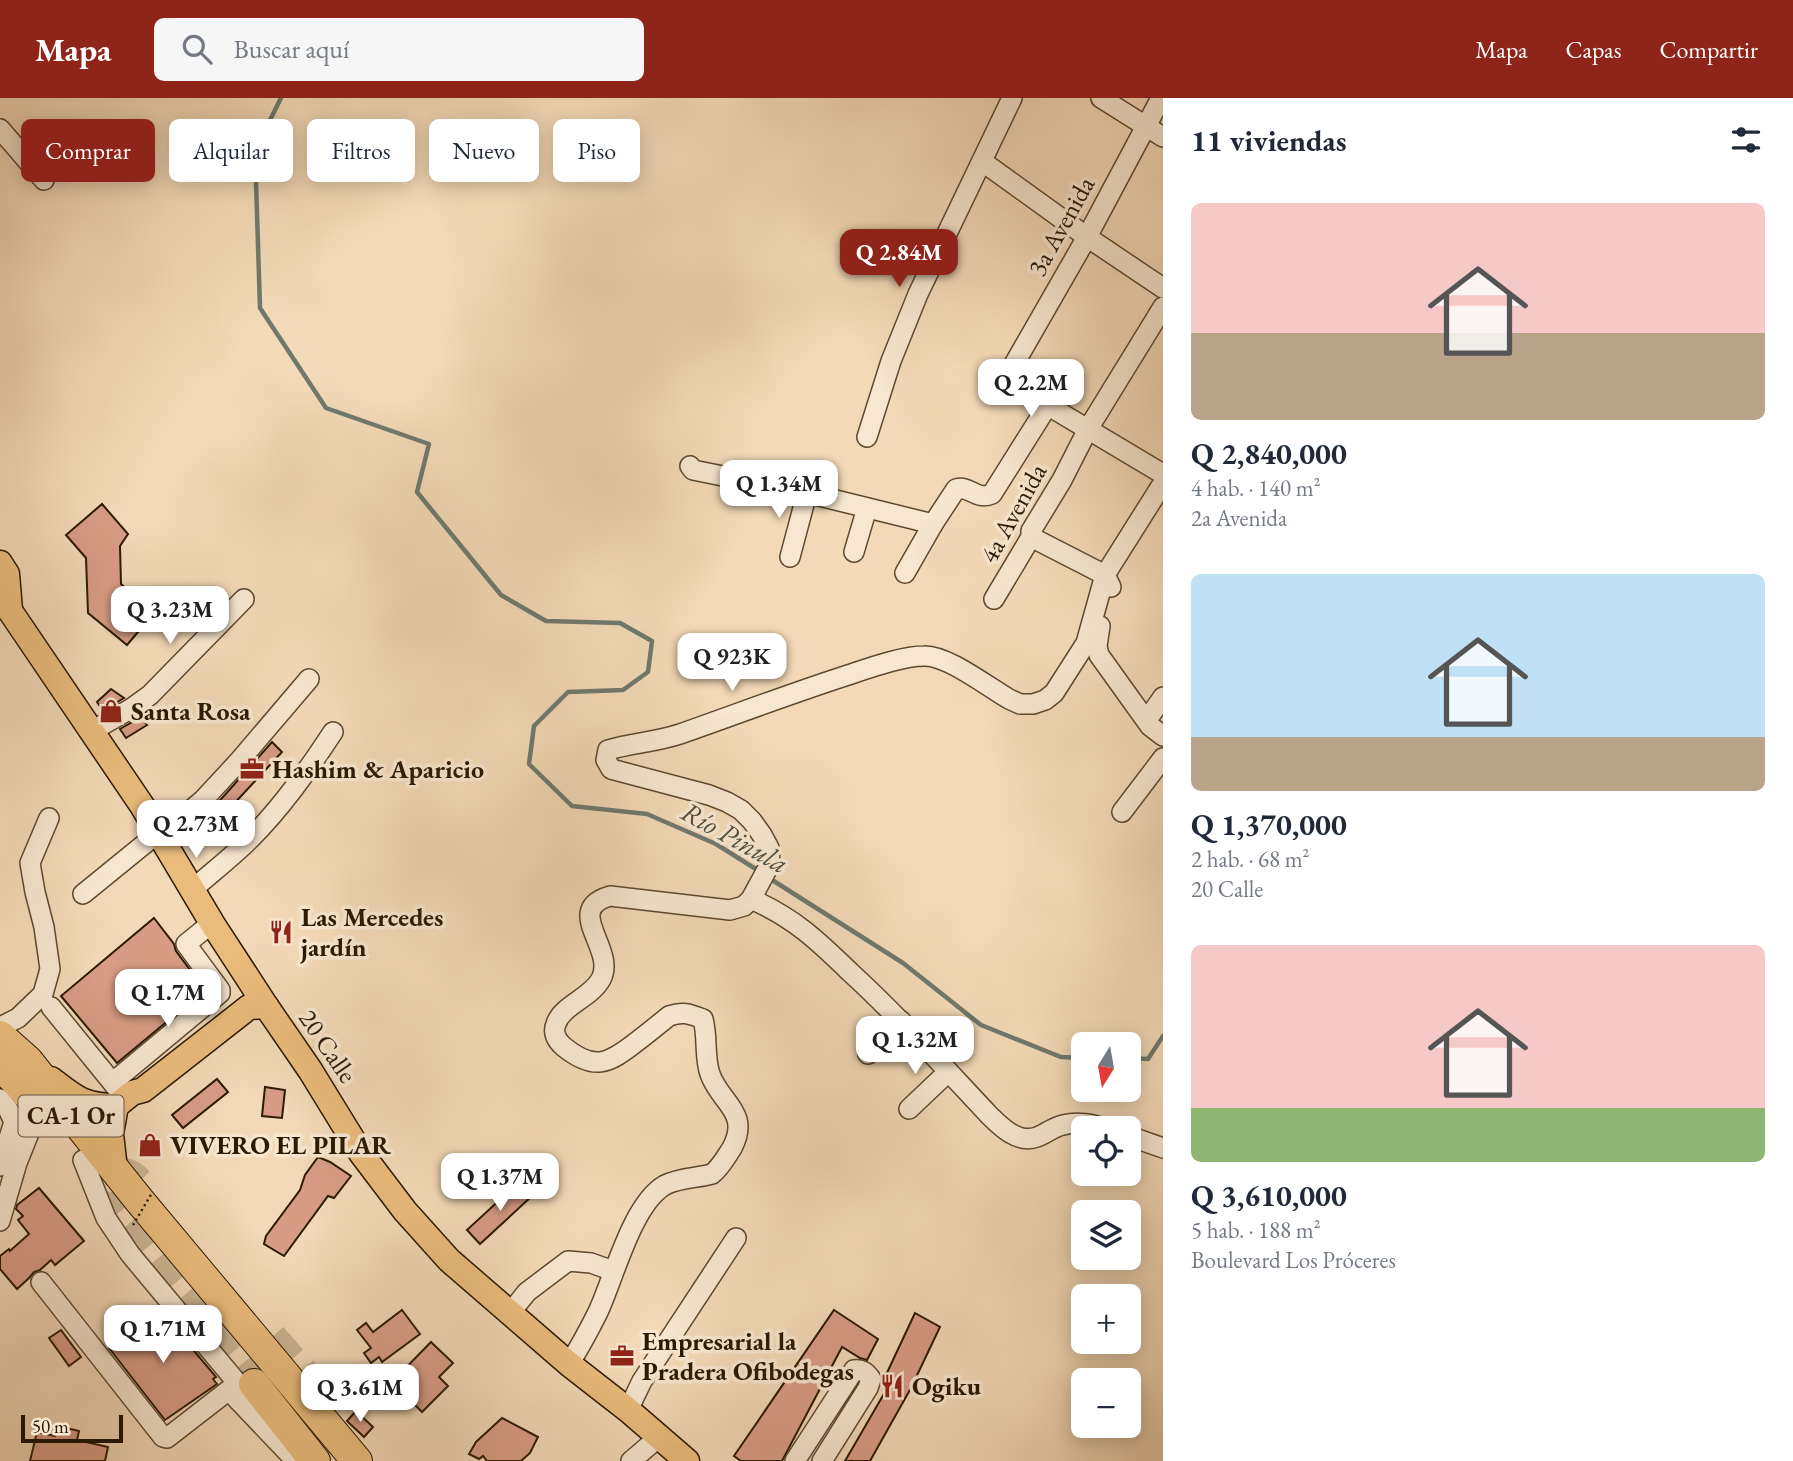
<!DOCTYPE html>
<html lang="es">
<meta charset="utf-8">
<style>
body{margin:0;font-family:"EB Garamond",serif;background:#f6f6f7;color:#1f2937;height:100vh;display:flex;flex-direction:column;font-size:26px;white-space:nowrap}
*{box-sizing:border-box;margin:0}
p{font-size:23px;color:#747a83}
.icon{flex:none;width:38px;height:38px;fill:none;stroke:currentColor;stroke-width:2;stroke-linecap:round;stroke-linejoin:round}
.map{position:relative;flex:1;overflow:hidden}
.panel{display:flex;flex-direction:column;background:#fff;width:630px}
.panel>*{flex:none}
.guide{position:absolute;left:21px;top:21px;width:665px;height:63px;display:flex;gap:14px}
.needle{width:46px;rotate:191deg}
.tools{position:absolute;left:1071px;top:934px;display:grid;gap:14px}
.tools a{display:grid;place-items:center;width:70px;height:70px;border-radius:10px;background:#fff;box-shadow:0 4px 18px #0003;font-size:35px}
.scale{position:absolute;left:21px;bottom:18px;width:102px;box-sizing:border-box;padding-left:7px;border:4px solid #2b1903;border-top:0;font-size:19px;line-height:24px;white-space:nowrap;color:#2b1903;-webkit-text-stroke:5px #f7e6d0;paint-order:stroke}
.price{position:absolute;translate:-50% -60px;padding:0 16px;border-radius:14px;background:#fff;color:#222;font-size:23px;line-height:46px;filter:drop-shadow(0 2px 4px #0008)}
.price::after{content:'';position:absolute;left:50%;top:42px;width:21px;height:16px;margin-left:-10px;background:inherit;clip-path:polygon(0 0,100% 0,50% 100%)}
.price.on{background:#8f2418;color:#fff}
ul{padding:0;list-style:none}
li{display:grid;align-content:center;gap:14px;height:371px;padding:0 28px}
li span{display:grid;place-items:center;height:217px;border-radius:10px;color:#555}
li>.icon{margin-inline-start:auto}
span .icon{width:126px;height:126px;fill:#fffc;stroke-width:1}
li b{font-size:30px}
h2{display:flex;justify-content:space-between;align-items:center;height:84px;padding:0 28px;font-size:30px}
.tag{padding:0 24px;border-radius:10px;background:#fff;box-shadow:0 4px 18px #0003;font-size:24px;line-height:63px}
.tag.on{background:#8f2418;color:#fff}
header{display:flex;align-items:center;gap:42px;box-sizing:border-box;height:98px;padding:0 35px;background:#8f2418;color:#fff}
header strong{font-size:33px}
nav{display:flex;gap:38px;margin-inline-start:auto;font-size:24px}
.search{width:490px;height:63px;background:#f6f6f7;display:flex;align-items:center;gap:18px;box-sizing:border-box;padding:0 24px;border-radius:10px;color:#747a83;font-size:26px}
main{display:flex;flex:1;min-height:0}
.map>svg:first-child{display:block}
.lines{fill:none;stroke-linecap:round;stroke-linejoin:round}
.stream{stroke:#6f796e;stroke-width:4.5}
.building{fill:#d89c85;stroke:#2b1903;stroke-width:2}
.highway-tunnel{stroke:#cbb393;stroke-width:30;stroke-dasharray:30 15;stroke-linecap:butt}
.minor-casing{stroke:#5d4930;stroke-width:22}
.major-casing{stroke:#2b1903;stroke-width:27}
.highway-casing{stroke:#2b1903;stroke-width:32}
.minor{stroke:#f7e6d0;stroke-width:19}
.major{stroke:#eabc7c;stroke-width:24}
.highway{stroke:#eabc7c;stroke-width:30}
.path-bridge{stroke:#2b1903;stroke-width:2.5;stroke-dasharray:2 3.5;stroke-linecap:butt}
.labels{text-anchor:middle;stroke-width:7;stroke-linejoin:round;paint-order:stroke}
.shield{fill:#f7e6d0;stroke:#685640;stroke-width:2}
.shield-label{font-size:24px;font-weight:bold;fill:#2b1903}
.street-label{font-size:26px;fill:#2b1903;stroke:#f7e6d0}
.poi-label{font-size:26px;font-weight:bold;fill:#2b1903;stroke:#f7e6d0;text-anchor:start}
.water-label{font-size:28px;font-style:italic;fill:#535141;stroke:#f7e6d0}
</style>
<header>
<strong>Mapa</strong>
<div class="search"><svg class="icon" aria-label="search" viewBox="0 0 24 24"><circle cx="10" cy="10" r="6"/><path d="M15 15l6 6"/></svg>Buscar aquí</div>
<nav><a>Mapa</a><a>Capas</a><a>Compartir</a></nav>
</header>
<main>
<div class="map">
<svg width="1163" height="1363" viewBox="0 0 1163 1363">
<rect width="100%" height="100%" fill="#f3d9b7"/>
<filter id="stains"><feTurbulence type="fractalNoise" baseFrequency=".00286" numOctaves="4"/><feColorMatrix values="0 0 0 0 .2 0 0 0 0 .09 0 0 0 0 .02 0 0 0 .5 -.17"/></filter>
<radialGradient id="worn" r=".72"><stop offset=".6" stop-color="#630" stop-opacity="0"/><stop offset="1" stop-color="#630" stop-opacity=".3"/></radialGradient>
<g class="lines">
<!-- stream -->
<g class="stream">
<path d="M281,0l-26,52 5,158 66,100 103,36 -12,48 84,103 45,26 74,2 32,18 -4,31 -25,18 -55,2 -34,34 -5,38 43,42 75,8 69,30 43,27"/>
<path d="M769,780l134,85 78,62 80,32 22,1"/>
<path d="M1129,960l19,1 15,-23"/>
</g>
</g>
<!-- building -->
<g class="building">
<path d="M102,406l26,30 -8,12 1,38 33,29 -27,32 -39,-32 -2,-55 -20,-23z"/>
<path d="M111,591l13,9 -21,13 -6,-9z"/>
<path d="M141,619l6,8 -21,13 -6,-9z"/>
<path d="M272,644l10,10 -63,68 -7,-9 2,-4z"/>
<path d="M154,820l20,26 2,7 29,39 -88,73 -56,-67z"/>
<path d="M217,981l11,13 -45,36 -11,-13z"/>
<path d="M265,989l20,3 -3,28 -20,-2z"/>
<path d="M318,1059l12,5 21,14 -17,22 -6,-2 -44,60 -20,-12 2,-8 34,-46 5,-15z"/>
<path d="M519,1084l13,14 -52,48 -13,-14z"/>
<path d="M39,1090l45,53 -29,24 -4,-5 -11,10 -6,2 -5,6 -12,11 -17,-20v-13l9,-7 1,2 19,-17 -11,-14 5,-4 -7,-7 1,-4z"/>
<path d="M159,1211l57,68 -3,2 4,5 -52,36 -56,-72z"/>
<path d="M402,1212l18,24 -38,28 -3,-5 -8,6 -7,-10 7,-5 -14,-18 9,-7 7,9z"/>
<path d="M834,1212l44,29 -11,21 -7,-2 -18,-11 -60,114h-41l-7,-5z"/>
<path d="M915,1215l25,14 -29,61 -41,73h-25l47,-81 -7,-3z"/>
<path d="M61,1232l20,27 -12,9 -20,-28z"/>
<path d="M431,1244l22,21 -14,14 9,9 -26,26 -30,-30z"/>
<path d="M356,1313l17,16 -9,10 -17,-16z"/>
<path d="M502,1320l36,19 -8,16 -9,8h-34l-4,-5 -4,3 -10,-5 7,-12z"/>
<path d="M58,1328l21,5 -2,9 31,7 -3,14h-75l7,-29 18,4z"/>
</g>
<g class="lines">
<!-- highway-tunnel -->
<g class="highway-tunnel">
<path d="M139,1084c-4,-4 -9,-9 -16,-9 -9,0 -19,13 -19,21 0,3 2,10 2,13l148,177"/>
<path d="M272,1239l55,62"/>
</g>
<!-- minor casing -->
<g class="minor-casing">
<g id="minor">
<path d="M1101,0l62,39"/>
<path d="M1161,0l-74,139 -78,136 -1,6 4,5 151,90"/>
<path d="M0,31l44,51"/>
<path d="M983,64l104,75 76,51"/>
<path d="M867,339l24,-76 27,-67 94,-196"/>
<path d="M690,368l3,4 114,23 126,31"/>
<path d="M1031,439l74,38 6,12"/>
<path d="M854,454l13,-44"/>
<path d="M790,459l17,-64"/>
<path d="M905,475l28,-49 23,-35c14,-4 20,12 36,5l56,-89"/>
<path d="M994,501l37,-62v-6l31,-51 26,-51 75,-122"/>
<path d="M1100,528l-3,20 2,9 51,71 13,10"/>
<path d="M1147,622l16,-23"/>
<path d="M92,633l40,-23 18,-13 94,-96"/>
<path d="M1122,714l41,-54"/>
<path d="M192,792c19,-17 40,-33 58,-51 32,-32 58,-69 83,-107"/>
<path d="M83,796l75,-61 26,-17 19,-16 37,-40 69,-81"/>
<path d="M751,801c43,19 66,41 99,73 49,45 93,94 139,143 12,12 29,29 48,22 9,-3 16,-10 26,-12 15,-4 29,-1 44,4"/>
<path d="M51,909l69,85"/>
<path d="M0,929l18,-9 25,-24 7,-25 -6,-42 -9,-35 -5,-29 19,-45"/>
<path d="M868,956l33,-33"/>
<path d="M113,984l107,-89v-3l-34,-46 26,-21"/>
<path d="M0,1001l8,10 6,13 -14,44"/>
<path d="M909,1011l39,-37"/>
<path d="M1129,1038l34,12"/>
<path d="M83,1062l23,58 24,36 124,149"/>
<path d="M0,1123l17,-58 22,-55"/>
<path d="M41,1184l122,155 4,1 71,-55"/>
<path d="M510,1215l17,-21 41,-31 23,2 14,5"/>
<path d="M569,1266c11,-17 20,-34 29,-52 16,-34 34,-108 67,-127 13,-7 32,-7 47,-11 9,-7 14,-17 20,-26 19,-36 -12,-45 -22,-74 -6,-17 -2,-37 -7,-55 -13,-5 -19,-8 -34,-3 -11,9 -22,18 -34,27 -27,21 -41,28 -71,4 -7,-6 -12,-14 -8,-23 6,-19 35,-26 45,-45 16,-30 -39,-69 9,-83l120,14 14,-4 7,-7 19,-35 -1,-16 -7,-13 -10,-14 -11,-11 -14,-8 -18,-7 -98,-26 -5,-9 2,-10c24,-7 48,-8 72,-16 54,-19 107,-39 162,-57 22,-7 59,-21 82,-21 23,-1 64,31 85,43l11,5h13l12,-4 9,-7 32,-50 19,-68 58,-92"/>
<path d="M236,1300l60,63"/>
<path d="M628,1312l14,-29 94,-143"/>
<path d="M631,1363l28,-24"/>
<path d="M795,1363l59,-91c8,-1 12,2 17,9l-3,9 -46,73"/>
</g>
</g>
<!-- major casing -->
<g class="major-casing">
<g id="major">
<path d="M0,465l7,11 3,36"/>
<path d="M0,498l143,211 69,116 54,83 44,64 51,83 44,58 44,49 120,104 59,46 59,51"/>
<path d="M51,981c25,19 32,27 65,27"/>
<path d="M115,1071l-4,-35 5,-28 16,-13 11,-3 106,-83 17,-1"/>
</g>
</g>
<!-- highway casing -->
<g class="highway-casing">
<g id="highway">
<path d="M0,938l28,25 111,139 218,261"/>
<path d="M0,968l16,15 34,39"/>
<path d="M254,1286l61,77"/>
</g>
</g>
<!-- minor -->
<use href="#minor" class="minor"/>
<!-- major -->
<use href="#major" class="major"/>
<!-- highway -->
<use href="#highway" class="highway"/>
<!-- path-bridge -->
<path class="path-bridge" d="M133,1127l19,-32"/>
</g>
<!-- icons -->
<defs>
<g id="shop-bare" transform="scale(1.89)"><path d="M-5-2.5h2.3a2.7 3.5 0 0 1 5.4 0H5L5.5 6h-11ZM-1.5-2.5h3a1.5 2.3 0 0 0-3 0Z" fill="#8f2418" stroke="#f7e6d0" stroke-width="2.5" paint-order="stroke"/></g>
<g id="office-bare" transform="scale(1.89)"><path d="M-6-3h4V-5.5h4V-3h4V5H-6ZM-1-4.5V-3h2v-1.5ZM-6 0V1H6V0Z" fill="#8f2418" stroke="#f7e6d0" stroke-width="2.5" paint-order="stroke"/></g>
<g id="restaurant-bare" transform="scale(1.89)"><path d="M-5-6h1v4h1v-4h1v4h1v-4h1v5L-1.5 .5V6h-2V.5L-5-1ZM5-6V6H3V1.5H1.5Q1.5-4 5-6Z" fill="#8f2418" stroke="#f7e6d0" stroke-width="2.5" paint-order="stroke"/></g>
</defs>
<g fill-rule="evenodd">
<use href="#shop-bare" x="111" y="613"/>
<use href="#office-bare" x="252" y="671"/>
<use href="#restaurant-bare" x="281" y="834"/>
<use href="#shop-bare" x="150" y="1047"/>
<use href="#office-bare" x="622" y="1258"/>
<use href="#restaurant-bare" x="892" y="1288"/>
</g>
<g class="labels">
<!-- shield labels -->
<rect class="shield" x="18.5" y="997.5" width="105" height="41" rx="5"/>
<g class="shield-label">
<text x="71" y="1026">CA-1 Or</text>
</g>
<!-- street labels -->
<g class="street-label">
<text transform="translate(1061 128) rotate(-61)" y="9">3a Avenida</text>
<text transform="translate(1013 415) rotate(-61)" y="9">4a Avenida</text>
<text transform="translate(328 948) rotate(56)" y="9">20 Calle</text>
</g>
<!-- poi labels -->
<g class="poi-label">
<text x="131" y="622">Santa Rosa</text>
<text x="272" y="680">Hashim &amp; Aparicio</text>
<text x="301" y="828">Las Mercedes<tspan x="301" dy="30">jardín</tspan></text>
<text x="170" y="1056">VIVERO EL PILAR</text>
<text x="642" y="1252">Empresarial la<tspan x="642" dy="30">Pradera Ofibodegas</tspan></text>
<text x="912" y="1297">Ogiku</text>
</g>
<!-- water labels -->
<g class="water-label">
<text transform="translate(735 739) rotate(29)" y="10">Río Pinula</text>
</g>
</g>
<rect width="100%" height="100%" filter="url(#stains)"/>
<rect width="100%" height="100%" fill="url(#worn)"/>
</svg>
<div class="tools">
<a><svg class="needle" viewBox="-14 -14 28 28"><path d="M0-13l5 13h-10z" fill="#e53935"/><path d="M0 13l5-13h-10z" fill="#747a83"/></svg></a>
<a><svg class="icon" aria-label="locate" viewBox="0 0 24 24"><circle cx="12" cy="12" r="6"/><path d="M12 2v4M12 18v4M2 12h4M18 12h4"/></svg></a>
<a><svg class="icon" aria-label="layers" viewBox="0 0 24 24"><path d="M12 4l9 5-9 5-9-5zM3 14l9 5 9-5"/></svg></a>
<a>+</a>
<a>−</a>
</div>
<div class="scale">50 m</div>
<b class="price on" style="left:899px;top:191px">Q 2.84M</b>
<b class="price" style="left:1031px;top:321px">Q 2.2M</b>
<b class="price" style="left:779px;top:422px">Q 1.34M</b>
<b class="price" style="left:170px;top:548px">Q 3.23M</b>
<b class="price" style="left:732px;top:595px">Q 923K</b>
<b class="price" style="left:196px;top:762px">Q 2.73M</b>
<b class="price" style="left:168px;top:931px">Q 1.7M</b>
<b class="price" style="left:915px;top:978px">Q 1.32M</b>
<b class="price" style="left:500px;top:1115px">Q 1.37M</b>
<b class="price" style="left:163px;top:1267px">Q 1.71M</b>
<b class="price" style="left:360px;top:1326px">Q 3.61M</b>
<div class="guide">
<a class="tag on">Comprar</a>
<a class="tag">Alquilar</a>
<a class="tag">Filtros</a>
<a class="tag">Nuevo</a>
<a class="tag">Piso</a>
</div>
</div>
<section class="panel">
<h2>11 viviendas<svg class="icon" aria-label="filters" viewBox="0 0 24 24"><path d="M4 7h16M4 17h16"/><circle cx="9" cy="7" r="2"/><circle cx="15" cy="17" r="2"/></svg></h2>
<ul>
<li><span style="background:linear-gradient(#f6c9c9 60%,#b9a48a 0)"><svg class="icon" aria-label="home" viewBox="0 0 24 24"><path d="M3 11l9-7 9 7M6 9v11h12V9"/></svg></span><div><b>Q 2,840,000</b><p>4 hab. · 140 m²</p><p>2a Avenida</p></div></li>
<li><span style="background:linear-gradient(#bfe0f5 75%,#b9a48a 0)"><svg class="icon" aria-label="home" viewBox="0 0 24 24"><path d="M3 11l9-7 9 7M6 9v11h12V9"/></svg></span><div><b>Q 1,370,000</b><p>2 hab. · 68 m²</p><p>20 Calle</p></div></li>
<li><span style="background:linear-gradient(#f6c9c9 75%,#8fb573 0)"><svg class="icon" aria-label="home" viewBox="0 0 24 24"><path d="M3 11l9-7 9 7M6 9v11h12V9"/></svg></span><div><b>Q 3,610,000</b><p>5 hab. · 188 m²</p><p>Boulevard Los Próceres</p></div></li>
</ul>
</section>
</main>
